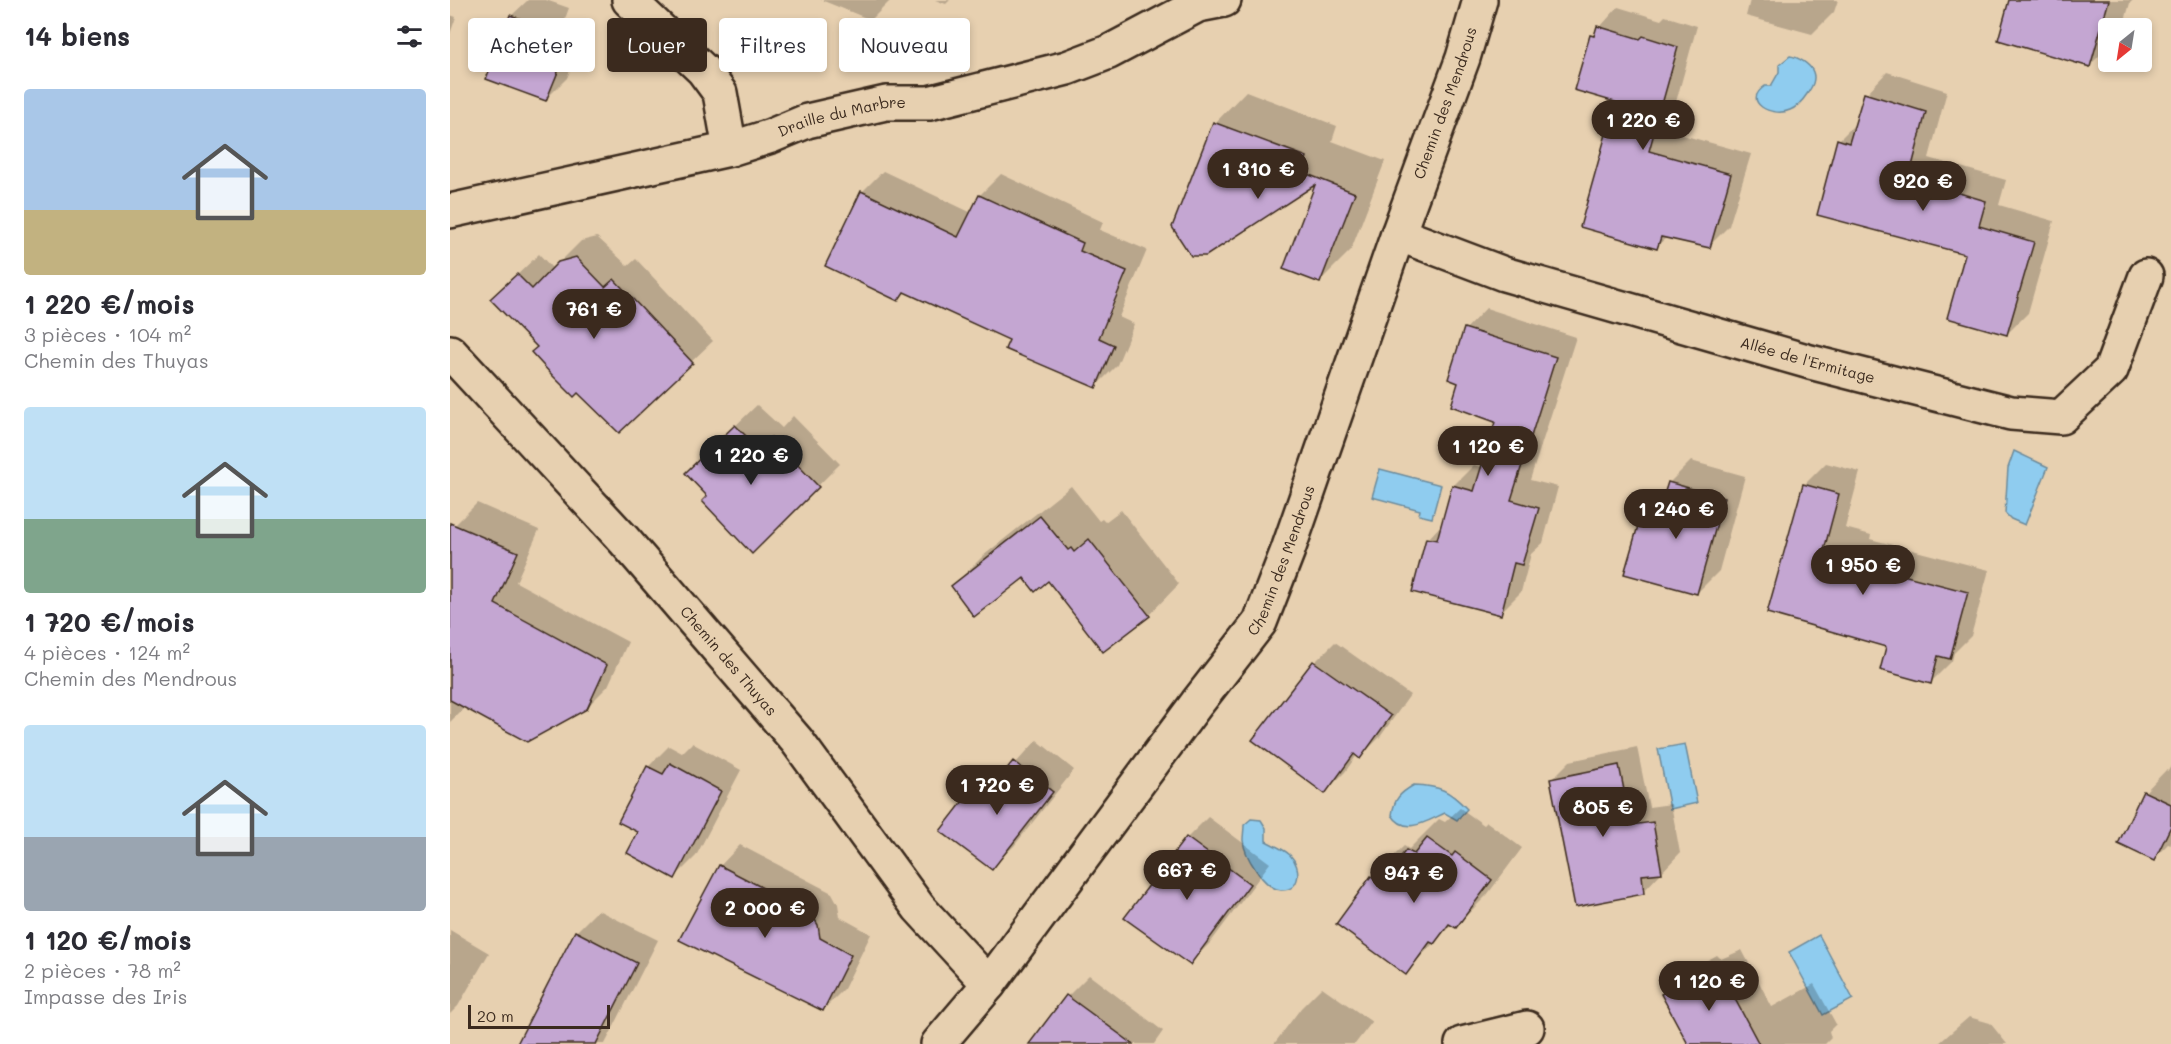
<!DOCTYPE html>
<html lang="fr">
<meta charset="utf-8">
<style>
body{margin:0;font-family:Mali,sans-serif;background:#f2f2f3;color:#2b2b33;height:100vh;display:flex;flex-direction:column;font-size:22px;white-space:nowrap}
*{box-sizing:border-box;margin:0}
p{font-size:20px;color:#7c7c81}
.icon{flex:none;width:33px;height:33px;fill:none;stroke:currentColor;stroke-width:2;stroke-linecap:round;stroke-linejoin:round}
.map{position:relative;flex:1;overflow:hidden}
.drawer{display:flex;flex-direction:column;background:#fff;width:450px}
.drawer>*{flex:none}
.hud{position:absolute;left:18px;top:18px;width:570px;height:54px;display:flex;gap:12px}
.needle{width:39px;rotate:210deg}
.buttons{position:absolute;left:1648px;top:18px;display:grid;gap:12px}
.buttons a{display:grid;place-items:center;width:54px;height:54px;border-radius:6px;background:#fff;box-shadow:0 3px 9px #0003;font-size:30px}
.scale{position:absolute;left:18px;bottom:15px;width:142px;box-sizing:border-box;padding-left:6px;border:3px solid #3b2a1e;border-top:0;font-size:16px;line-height:21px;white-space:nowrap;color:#3b2a1e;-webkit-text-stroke:4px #e7d0b0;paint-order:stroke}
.price{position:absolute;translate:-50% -51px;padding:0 14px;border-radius:21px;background:#3b2a1e;color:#fff;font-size:20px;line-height:39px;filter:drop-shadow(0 2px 3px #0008)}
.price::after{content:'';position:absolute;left:50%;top:36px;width:18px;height:14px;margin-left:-9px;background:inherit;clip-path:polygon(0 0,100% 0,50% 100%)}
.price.selected{background:#222;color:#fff}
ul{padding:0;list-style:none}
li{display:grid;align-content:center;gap:12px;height:318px;padding:0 24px}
li span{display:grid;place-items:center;height:186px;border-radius:6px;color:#555}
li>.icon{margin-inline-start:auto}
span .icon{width:108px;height:108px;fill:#fffc;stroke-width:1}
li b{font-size:26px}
h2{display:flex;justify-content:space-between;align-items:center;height:72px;padding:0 24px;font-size:26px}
.pill{padding:0 21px;border-radius:6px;background:#fff;box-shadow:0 3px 9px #0003;font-size:21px;line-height:54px}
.pill.selected{background:#3b2a1e;color:#fff}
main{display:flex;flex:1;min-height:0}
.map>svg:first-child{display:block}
.water{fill:#8fccef;stroke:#6d8b9b;stroke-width:1.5}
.shadow{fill:#0003}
.building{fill:#c4a6d2;stroke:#3b2a1e;stroke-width:1.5}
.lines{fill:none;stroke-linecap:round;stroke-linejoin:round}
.street-casing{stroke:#3b2a1e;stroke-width:38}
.street{stroke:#e7d0b0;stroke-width:33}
.labels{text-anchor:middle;stroke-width:5;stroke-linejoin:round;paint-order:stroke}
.street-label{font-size:15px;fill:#3b2a1e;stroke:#e7d0b0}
</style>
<main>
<section class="drawer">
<h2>14 biens<svg class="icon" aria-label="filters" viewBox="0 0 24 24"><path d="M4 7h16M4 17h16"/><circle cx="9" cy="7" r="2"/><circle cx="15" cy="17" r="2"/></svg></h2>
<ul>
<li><span style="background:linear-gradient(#a9c7e8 65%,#c2b280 0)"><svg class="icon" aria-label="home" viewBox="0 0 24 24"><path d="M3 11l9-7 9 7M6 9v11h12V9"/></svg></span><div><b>1 220 €/mois</b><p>3 pièces · 104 m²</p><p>Chemin des Thuyas</p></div></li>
<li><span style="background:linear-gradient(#bfe0f5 60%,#7fa58c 0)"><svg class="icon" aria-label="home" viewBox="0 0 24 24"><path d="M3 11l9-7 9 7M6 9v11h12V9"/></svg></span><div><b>1 720 €/mois</b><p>4 pièces · 124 m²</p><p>Chemin des Mendrous</p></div></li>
<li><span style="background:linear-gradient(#bfe0f5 60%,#9aa5b1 0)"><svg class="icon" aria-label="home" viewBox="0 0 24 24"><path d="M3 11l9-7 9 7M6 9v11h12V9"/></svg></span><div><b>1 120 €/mois</b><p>2 pièces · 78 m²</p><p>Impasse des Iris</p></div></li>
</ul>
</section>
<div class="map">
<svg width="1721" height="1044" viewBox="0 0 1721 1044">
<rect width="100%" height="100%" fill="#e7d0b0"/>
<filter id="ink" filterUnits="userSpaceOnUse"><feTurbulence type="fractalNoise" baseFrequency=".0167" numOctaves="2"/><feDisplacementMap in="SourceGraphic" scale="12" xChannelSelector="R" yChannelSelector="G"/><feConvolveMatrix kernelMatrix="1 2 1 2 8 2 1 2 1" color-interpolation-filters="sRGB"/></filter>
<g filter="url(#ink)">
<!-- water -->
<g class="water">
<path d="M1340,56c8,1 20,8 23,16 3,8 -1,15 -6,22 -4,6 -9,13 -17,16 -18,8 -49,-8 -25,-24h6l8,-14v-7z"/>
<path d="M1564,451l34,16 -23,58 -14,-6 -6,-6 3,-45z"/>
<path d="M930,469l61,16 -9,33 -13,-3 1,-5 -48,-13z"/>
<path d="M1235,744l12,59 -27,6 -12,-60z"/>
<path d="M964,785c26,1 35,5 53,24l-10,11 -12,-7c-18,8 -40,23 -53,2 2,-16 8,-22 22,-30z"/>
<path d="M801,819l10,1 5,8v13c7,4 18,8 24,14 12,12 11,36 -9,35 -17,-1 -37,-35 -38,-50 0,-5 1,-10 1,-15z"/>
<path d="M1369,935l34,64 -30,16 -34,-63z"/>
</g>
<!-- shadow -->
<g class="shadow">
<path d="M78,0h18l23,8 -4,11 21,7 -3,9 1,1 -17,42 -21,21 -35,-83z"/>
<path d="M371,0h70l-20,20z"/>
<path d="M485,0h15l-4,4z"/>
<path d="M1300,0h88l-4,12 -22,22 -66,-18z"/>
<path d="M1561,0h122l-3,3 -7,25h-14v18l-19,19z"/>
<path d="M1168,7l43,13 4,-4 32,10 -29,105 83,23 -22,72 -20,20 -42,-9 -11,10 -39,-146 -25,-65z"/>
<path d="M0,15l6,2 -6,17z"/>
<path d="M1437,72l60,19 -18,67 77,22 -7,25 55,16 -26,92 -21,21 -40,-81 -128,-113 18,-18 9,-28z"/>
<path d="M796,91l91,35 -5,15 53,20 -34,89 -31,31 -2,-100 -103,-58z"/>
<path d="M433,171l89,42 8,-18 21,-21 102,48 -3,8 47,20 -28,67 15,7 -17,41 -21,21 -85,-47 -105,-48 -8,8 -36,-107z"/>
<path d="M147,237l31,29 8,-7 77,82 -94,90 -81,-84 -24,-69 25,-24 14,15 28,-28z"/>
<path d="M1036,308l90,29 -46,143 28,7 -15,56 -12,11 -10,38 -21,21 -72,-74 15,-16 10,-37 21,-21 9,3 14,-47 -37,-39 6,-53z"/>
<path d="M307,405l25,23 11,-12 47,48 -88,87 -43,-55v-45z"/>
<path d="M1241,461l54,15 -26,95 -22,22 -56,-73 22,-22 6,-15z"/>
<path d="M1376,463l34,9 -15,56 26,7 -1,4 119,31 -18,66 -17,17 -2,8 -22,22 -42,-37 -120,-34 36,-127z"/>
<path d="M621,486l28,35 3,-2 3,3 16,-12 58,74 -30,31 -46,35 -55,-71 -24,-3 -71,10 30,-30z"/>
<path d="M27,503l62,27 -23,52 112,60 -20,44 -22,22 -121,-1 -15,15v-185l5,-12z"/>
<path d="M885,642l75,53 -30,42 -20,20 -3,-2 -12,17 -20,20 -71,-53 61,-77z"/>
<path d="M587,740l37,30 -60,76 -23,22 -48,-37 30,-39 22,-22 8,7z"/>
<path d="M242,743l49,27 -45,86 -21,21 -35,-45 8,-65 21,-21 13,7z"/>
<path d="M1187,747l12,60 22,-3 9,49 -37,39 -91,-113 18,-18z"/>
<path d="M1721,766v79l-3,-1 -15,15 -33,-16 25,-51 21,-22 2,1z"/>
<path d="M1010,808l24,17 3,-3 35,26 -35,47 -31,31 -4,-2 -47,49 -33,-96 32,-31 5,3 30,-30 6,3z"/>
<path d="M758,817l62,46 -59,79 -21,21 -3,-125z"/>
<path d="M290,845l92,48 6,11 2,13 31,17 -27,55 -21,21 -103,-144z"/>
<path d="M148,910l60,30 -53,104h-86l57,-112z"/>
<path d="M0,930l39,23 -31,53 -8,8z"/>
<path d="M1292,950l30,57 42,-23 22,40 -7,7 2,7 -6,6h-117l-45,-50 21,-21 33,-18 4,4z"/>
<path d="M639,975l74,56 -9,13h-115l29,-48z"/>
<path d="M872,987l50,35 -17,22h-81l27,-36z"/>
<path d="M1519,1017l21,6 17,21h-69z"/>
</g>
<!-- building -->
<g class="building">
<path d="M1559,0h100l-19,67 -92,-27z"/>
<path d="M60,15l39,14 -4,11 21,7 -3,10h1l-18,44 -60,-22z"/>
<path d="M1147,26l43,13 3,-3 35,11 -29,104 82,23 -21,74 -49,-11 -4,12 -77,-22 35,-125 -41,-12 16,-55 4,1z"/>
<path d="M1414,93l62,19 -17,66 77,23 -7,25 55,16 -27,93 -60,-17 18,-64 -148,-39 20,-76 12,4z"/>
<path d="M763,122l94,35 -5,15 53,21 -35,90 -37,-14 32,-84 -109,71h-15l-19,-29z"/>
<path d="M411,191l97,46 21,-42 104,48 -3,8 47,20 -28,67 15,7 -18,43 -91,-39 4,-9 -105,-48 -6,9 -73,-35z"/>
<path d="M126,257l29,30 9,-8 79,84 -74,70 -41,-40 -4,4 -21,-21 -22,-24 6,-5 -47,-48 27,-25 15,15 26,-27z"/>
<path d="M1014,328l92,29 -45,143 28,8 -17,57 -8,-2 -13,52 -89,-23 14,-54 11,2 15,-55 22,6 21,-69 -44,-16 7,-23 -10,-4z"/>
<path d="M285,425l24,24 12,-12 48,50 -67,67 -50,-53 5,-5 -22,-23z"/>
<path d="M1218,482l56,16 -27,96 -73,-20 16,-55 15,4z"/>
<path d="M1353,484l36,10 -15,56 26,6 -1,5 119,31 -18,67 -12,-3 -7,28 -51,-14 6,-23 -119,-34z"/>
<path d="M590,516l28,34 3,-2 3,4 15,-13 61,77 -47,36 -55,-71 -13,11 -11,-14 -50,39 -23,-31z"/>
<path d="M0,523l68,29 -23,52 112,61 -20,44 -60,33 -77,-42z"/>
<path d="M863,661l78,55 -31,43 -6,-5 -29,40 -73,-54z"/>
<path d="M563,761l40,31 -61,78 -52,-39 31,-40 11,9z"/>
<path d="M220,763l51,28 -46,88 -48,-26 11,-21 -20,-10 29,-56 16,8z"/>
<path d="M1169,765l12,60 22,-3 9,51 -20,2 2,19 -69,13 -25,-128z"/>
<path d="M1693,791l28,13v22l-17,35 -36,-17z"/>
<path d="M736,837l64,47 -60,81 -66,-47z"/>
<path d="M977,838l25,18 3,-4 37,28 -36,48 -7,-4 -15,20 -4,-2 -24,33 -70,-51 35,-48 10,7 25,-33 8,4z"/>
<path d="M269,865l92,48 7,12 2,13 31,17 -28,56 -144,-71z"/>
<path d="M125,931l62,32 -41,81h-79z"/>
<path d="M1270,971l39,73h-71l-27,-50 34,-18 4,4z"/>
<path d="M616,995l67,49h-104z"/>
</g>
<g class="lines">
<!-- street casing -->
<g class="street-casing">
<g id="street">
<path d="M179,0l74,70 17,23 10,56"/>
<path id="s1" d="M0,211l280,-62 41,-13 36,-15 79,-18h43l138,-35 42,-16 89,-47 26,-5"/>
<path id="s2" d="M948,234l106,40 306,88 201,51 50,4 50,-47 35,-94"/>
<path id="s3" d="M0,352l174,188 173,201 122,167 70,76"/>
<path id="s4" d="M488,1044l51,-60 208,-281 63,-81 28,-72 110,-316 65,-176 17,-58"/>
<path d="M1012,1044l65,-16"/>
</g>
</g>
<!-- street -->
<use href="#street" class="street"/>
</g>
</g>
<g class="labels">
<!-- street labels -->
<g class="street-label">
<text dy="5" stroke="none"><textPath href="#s4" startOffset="1082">Chemin des Mendrous</textPath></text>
<text dy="5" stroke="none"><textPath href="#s1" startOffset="404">Draille du Marbre</textPath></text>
<text dy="5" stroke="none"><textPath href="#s2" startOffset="429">Allée de l'Ermitage</textPath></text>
<text dy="5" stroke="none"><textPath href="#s4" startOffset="596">Chemin des Mendrous</textPath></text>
<text dy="5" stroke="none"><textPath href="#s3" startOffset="416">Chemin des Thuyas</textPath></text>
</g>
</g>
</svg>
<div class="buttons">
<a><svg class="needle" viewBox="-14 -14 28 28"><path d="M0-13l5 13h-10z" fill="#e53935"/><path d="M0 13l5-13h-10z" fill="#7c7c81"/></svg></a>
</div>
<div class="scale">20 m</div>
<b class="price" style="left:1193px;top:151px">1 220 €</b>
<b class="price" style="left:808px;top:200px">1 310 €</b>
<b class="price" style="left:1473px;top:212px">920 €</b>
<b class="price" style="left:144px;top:340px">761 €</b>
<b class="price" style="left:1038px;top:477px">1 120 €</b>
<b class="price selected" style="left:301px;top:486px">1 220 €</b>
<b class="price" style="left:1226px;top:540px">1 240 €</b>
<b class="price" style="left:1413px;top:596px">1 950 €</b>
<b class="price" style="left:547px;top:816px">1 720 €</b>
<b class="price" style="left:1153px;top:838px">805 €</b>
<b class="price" style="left:737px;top:901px">667 €</b>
<b class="price" style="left:964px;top:904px">947 €</b>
<b class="price" style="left:315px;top:939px">2 000 €</b>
<b class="price" style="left:1259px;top:1012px">1 120 €</b>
<div class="hud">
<a class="pill">Acheter</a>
<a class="pill selected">Louer</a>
<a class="pill">Filtres</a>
<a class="pill">Nouveau</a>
</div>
</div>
</main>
